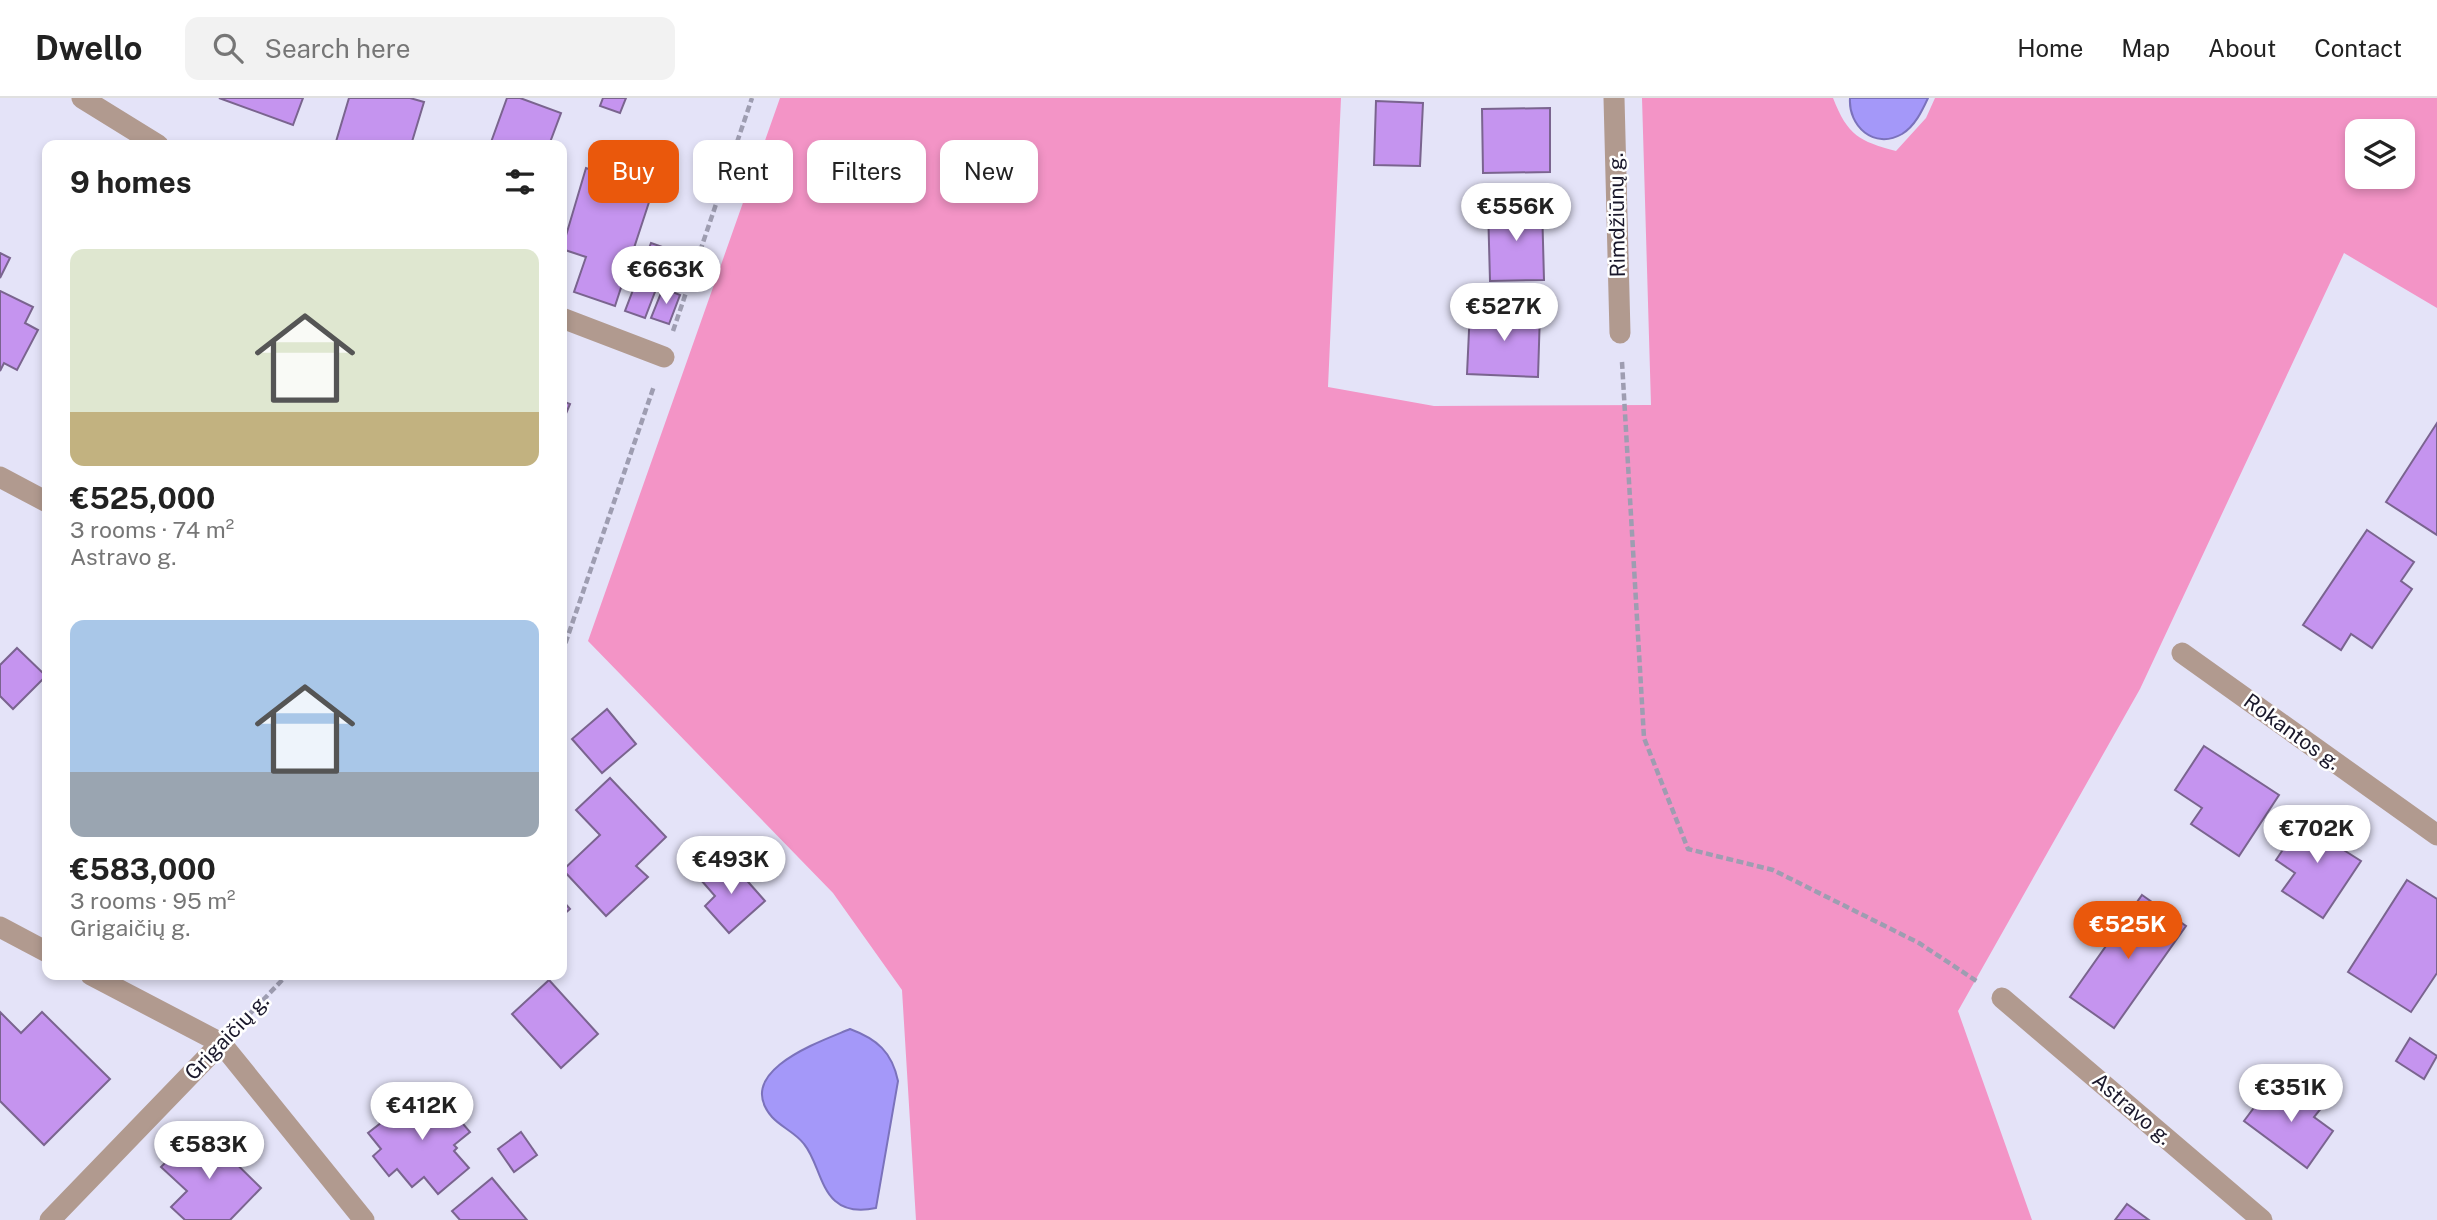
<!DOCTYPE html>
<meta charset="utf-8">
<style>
body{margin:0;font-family:"Public Sans",sans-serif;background:#f2f2f2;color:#222;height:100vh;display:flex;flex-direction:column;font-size:26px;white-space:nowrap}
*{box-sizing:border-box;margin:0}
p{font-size:23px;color:#767676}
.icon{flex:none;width:38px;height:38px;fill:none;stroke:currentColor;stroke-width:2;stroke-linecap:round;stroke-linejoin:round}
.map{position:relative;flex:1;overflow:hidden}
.details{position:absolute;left:42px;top:42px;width:525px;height:840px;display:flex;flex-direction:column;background:#fff;border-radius:14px;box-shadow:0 4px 10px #0003}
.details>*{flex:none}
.banner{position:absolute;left:588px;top:42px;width:665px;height:63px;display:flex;gap:14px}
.buttons{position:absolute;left:2345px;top:21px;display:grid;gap:14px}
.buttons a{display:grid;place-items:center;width:70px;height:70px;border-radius:14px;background:#fff;box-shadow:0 4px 10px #0003;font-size:35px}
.price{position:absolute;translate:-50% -60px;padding:0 16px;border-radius:24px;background:#fff;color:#222;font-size:23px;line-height:46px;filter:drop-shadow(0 2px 4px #0008)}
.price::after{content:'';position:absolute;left:50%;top:42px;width:21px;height:16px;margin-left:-10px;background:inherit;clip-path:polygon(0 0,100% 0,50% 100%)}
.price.active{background:#ea580c;color:#fff}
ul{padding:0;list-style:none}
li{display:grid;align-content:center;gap:14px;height:371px;padding:0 28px}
li span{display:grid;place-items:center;height:217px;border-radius:14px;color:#555}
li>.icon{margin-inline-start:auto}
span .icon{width:126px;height:126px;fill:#fffc;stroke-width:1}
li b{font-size:30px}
h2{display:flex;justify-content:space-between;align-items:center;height:84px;padding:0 28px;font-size:30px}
.tag{padding:0 24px;border-radius:14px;background:#fff;box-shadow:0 4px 10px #0003;font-size:24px;line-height:63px}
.tag.active{background:#ea580c;color:#fff}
header{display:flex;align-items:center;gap:42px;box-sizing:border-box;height:98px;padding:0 35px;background:#fff;border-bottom:2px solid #e0e0e0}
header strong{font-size:33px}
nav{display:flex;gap:38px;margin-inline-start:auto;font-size:24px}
.search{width:490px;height:63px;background:#f2f2f2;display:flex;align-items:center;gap:18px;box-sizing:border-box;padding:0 24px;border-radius:14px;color:#767676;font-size:26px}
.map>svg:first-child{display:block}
.green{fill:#f394c6;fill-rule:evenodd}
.water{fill:#a498f9;stroke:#7b72bb;stroke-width:2}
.building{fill:#c594ef;stroke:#7a648f;stroke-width:2}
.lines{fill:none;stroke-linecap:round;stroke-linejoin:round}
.path{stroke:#9e9db1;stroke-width:4.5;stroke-dasharray:7 3.5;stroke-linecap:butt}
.minor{stroke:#b19a8f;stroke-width:21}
.labels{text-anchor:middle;stroke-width:5;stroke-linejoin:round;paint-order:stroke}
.street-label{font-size:21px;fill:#1a182b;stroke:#fff}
</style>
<header>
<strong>Dwello</strong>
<div class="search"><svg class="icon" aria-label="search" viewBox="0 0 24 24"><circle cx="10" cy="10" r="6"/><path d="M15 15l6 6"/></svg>Search here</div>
<nav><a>Home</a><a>Map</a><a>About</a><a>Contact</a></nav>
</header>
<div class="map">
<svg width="2437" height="1122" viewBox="0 0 2437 1122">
<rect width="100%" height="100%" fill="#e4e3f8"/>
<!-- green -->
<path class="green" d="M780,0h561l-13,289 106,19 217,-1 -9,-307h191c15,38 26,43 63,53l30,-33 9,-20h502v210l-93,-55 -204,436 -182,322 74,209h-1116l-14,-230 -69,-97 -245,-252zM2403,33v46h-46v-46z"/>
<!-- water -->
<g class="water">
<path d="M1850,0h78c-6,13 -13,28 -26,36 -28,16 -54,-8 -52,-36z"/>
<path d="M850,931c27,10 42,23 48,52l-22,127c-57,12 -52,-40 -72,-64 -8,-11 -23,-17 -32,-27 -40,-46 50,-76 78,-88z"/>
</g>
<!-- building -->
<g class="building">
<path d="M219,0h84l-10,27z"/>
<path d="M349,0h61l14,4 -13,43h-76z"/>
<path d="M507,0h13l41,15 -12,32h-59z"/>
<path d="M603,0h23l-6,15 -20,-7z"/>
<path d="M1376,3l47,2 -3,63 -46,-1z"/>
<path d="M1550,10v64l-67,1 -1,-64z"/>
<path d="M609,55l32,10 -8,21 20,6 -38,116 -41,-14 12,-35 -24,-8 24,-81 17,6z"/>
<path d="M1542,107l2,75 -54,1 -2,-74z"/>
<path d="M651,145l20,7 -26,68 -20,-7z"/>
<path d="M0,155l10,5 -10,20z"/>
<path d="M663,190l17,7 -11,29 -18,-6z"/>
<path d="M0,193l33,16 -8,16 13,7 -21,40 -13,-7 -4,8z"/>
<path d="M1470,211l70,3 -2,65 -71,-3z"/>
<path d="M562,303l8,3 -8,19z"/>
<path d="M2437,325v112l-51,-33z"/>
<path d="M2367,432l47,32 -13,19 11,8 -40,59 -21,-14 -10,16 -38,-25z"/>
<path d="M17,550l29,28 -33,33 -13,-13v-31z"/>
<path d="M607,611l29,35 -34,29 -30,-34z"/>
<path d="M2204,648l75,49 -40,61 -48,-32 11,-16 -27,-18z"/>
<path d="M610,680l56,59 -30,29 12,11 -42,39 -43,-46 37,-35 -24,-25z"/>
<path d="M2308,714l38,25 -7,10 22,14 -38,57 -41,-27 13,-18 -19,-13z"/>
<path d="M727,760l38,43 -36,32 -24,-27 10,-10 -14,-16z"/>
<path d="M2407,782l30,19v74l-26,39 -63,-40z"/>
<path d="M2142,797l44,31 -72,102 -44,-31z"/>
<path d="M562,802l8,9 -8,7z"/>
<path d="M549,882l49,54 -37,34 -49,-54z"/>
<path d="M0,914l21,21 21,-21 68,67 -66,66 -44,-44z"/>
<path d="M2410,940l27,18 -13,23 -28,-18z"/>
<path d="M430,987l40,47 -16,13 3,3 -3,3 15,17 -31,26 -14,-17 -12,10 -15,-18 -8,7 -16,-20 8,-7 -13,-16z"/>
<path d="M2271,987l22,16 8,-11 22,16 -9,11 19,14 -26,37 -63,-47z"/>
<path d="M200,1030l61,60 -31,32h-45l-14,-13 16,-16 -26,-24z"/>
<path d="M521,1034l16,23 -23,17 -16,-23z"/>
<path d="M492,1080l35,42h-67l-8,-9z"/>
<path d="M2127,1106l22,16h-34z"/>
</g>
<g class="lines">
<!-- path -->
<g class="path">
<path d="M673,233l79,-233"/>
<path d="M1622,264l22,376 44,111 85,21 146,73 59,39"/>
<path d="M562,555l92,-267"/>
<path d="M241,925l46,-48"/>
</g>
<!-- minor -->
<g class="minor">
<path d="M82,0l76,47"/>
<path d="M1614,0l6,235"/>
<path d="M562,220l102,39"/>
<path d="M0,379l47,25"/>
<path d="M2182,555l255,182"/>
<path d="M0,829l47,25"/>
<path d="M91,877l130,68 143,177"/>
<path d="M2002,900l260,222"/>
<path d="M50,1122l171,-177"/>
</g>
</g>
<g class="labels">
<!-- street labels -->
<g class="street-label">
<text transform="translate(1617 117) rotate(-91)" y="7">Rimdžiūnų g.</text>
<text transform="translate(2292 634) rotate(36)" y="7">Rokantos g.</text>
<text transform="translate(227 939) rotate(-46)" y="7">Grigaičių g.</text>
<text transform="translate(2132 1011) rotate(41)" y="7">Astravo g.</text>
</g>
</g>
</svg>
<div class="buttons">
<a><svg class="icon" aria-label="layers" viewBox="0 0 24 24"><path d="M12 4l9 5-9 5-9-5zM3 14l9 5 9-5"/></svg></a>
</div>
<b class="price" style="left:1516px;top:145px">€556K</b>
<b class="price" style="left:666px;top:208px">€663K</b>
<b class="price" style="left:1504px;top:245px">€527K</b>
<b class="price" style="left:2317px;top:767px">€702K</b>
<b class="price" style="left:731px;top:798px">€493K</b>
<b class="price active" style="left:2128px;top:863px">€525K</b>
<b class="price" style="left:2291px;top:1026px">€351K</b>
<b class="price" style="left:422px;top:1044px">€412K</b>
<b class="price" style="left:209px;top:1083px">€583K</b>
<div class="banner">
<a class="tag active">Buy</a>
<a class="tag">Rent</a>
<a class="tag">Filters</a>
<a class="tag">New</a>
</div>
<section class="details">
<h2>9 homes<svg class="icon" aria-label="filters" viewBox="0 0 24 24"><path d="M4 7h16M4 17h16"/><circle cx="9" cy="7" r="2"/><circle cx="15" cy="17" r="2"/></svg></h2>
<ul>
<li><span style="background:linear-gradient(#dfe7d0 75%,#c2b280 0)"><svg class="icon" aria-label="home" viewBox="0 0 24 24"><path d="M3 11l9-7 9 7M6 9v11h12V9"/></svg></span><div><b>€525,000</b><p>3 rooms · 74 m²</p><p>Astravo g.</p></div></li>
<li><span style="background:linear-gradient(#a9c7e8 70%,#9aa5b1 0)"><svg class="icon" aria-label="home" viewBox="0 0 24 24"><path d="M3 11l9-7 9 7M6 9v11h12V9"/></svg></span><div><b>€583,000</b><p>3 rooms · 95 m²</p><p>Grigaičių g.</p></div></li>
</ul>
</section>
</div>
